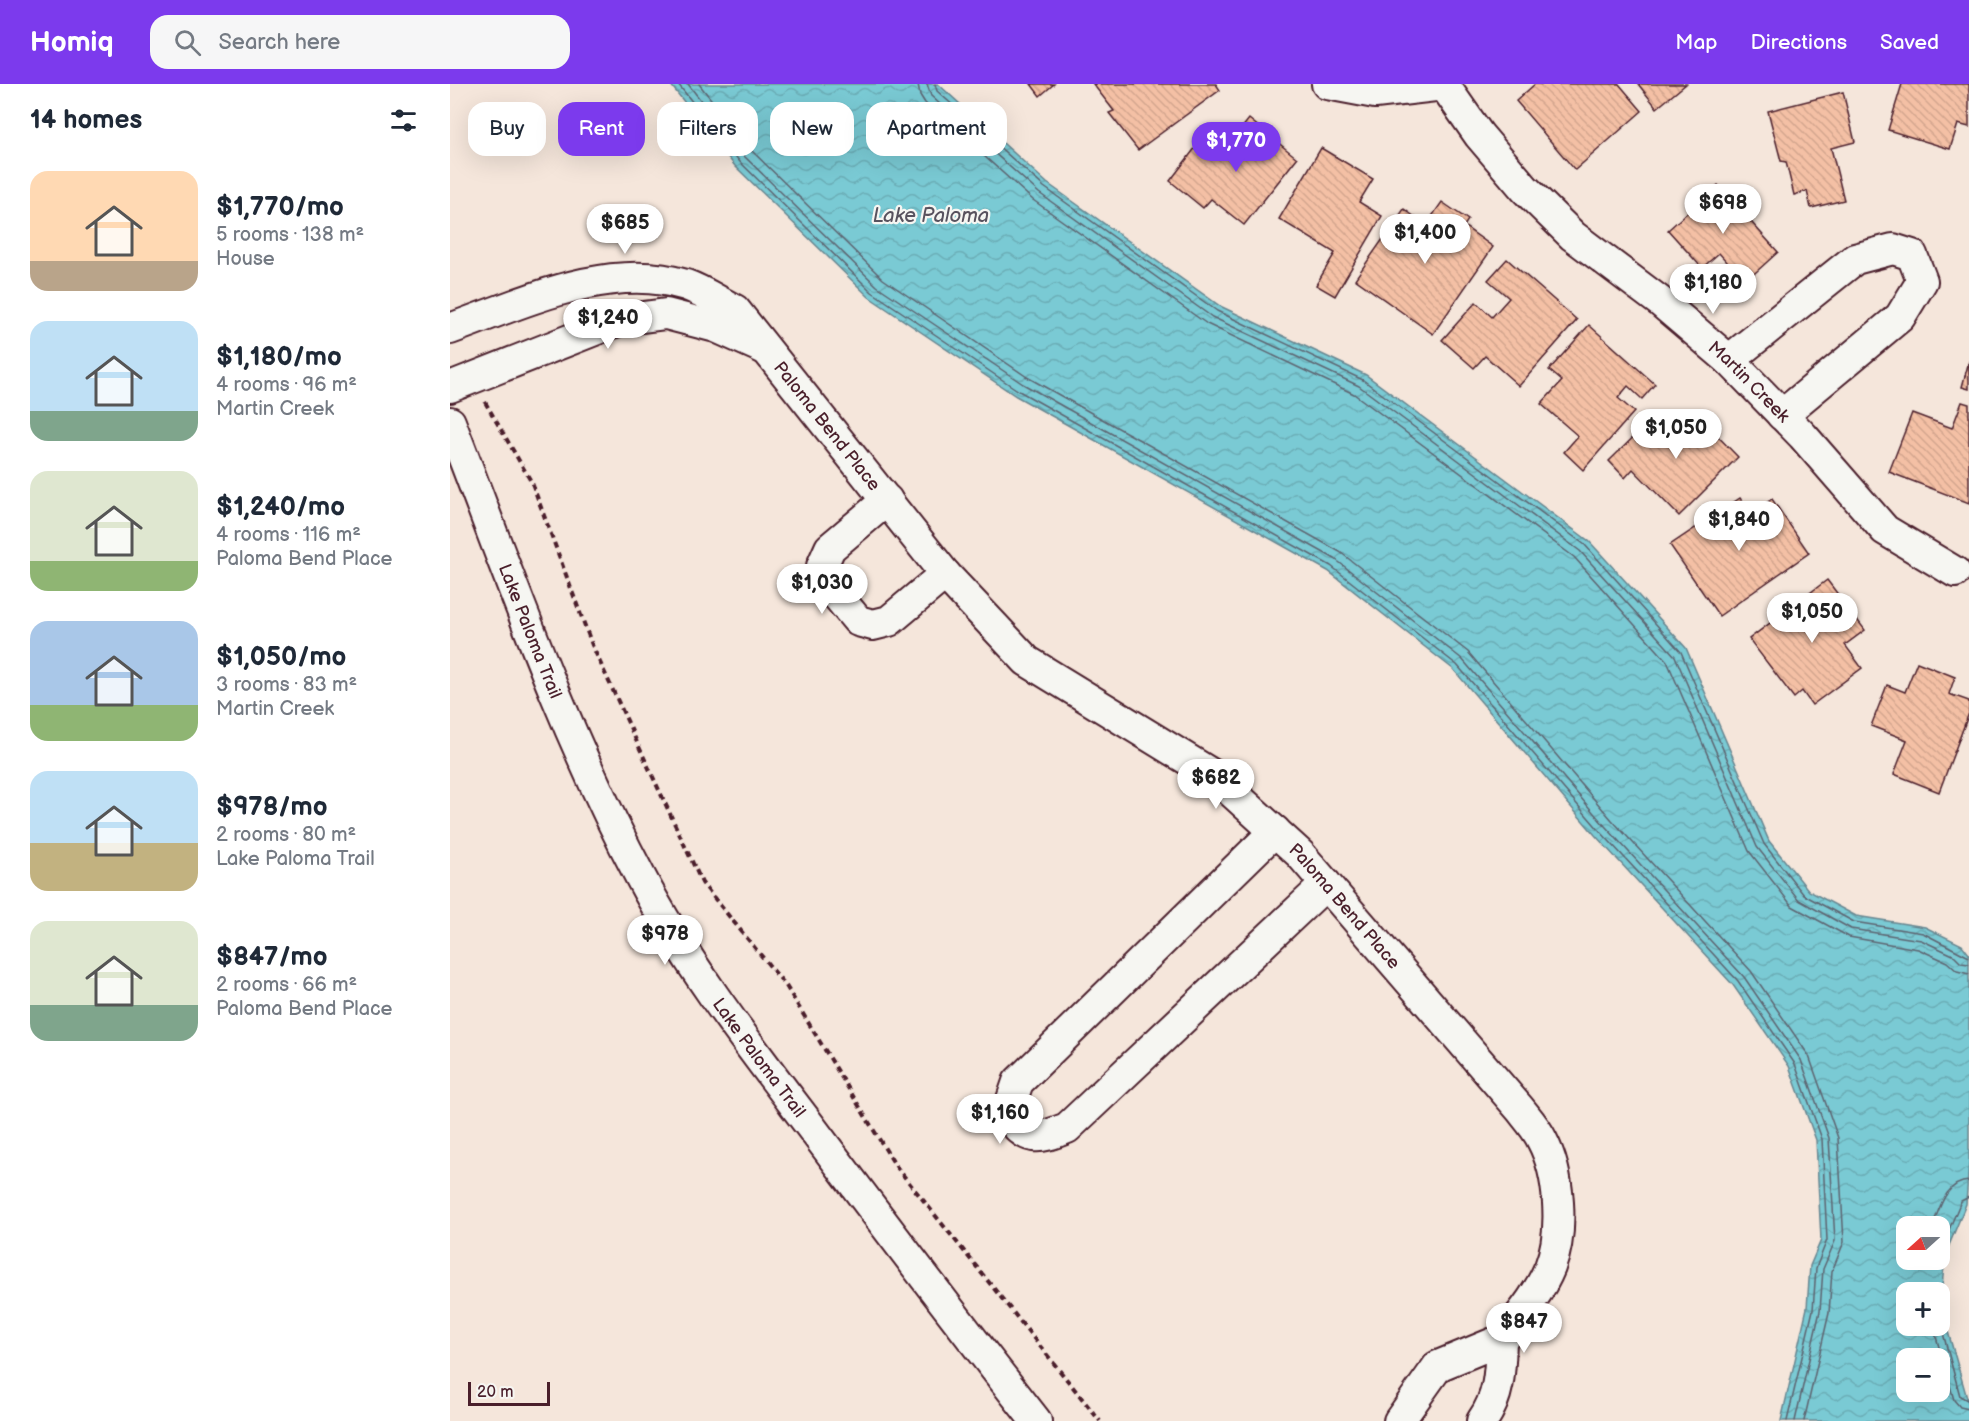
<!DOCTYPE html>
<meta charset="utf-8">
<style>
body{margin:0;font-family:"Balsamiq Sans",sans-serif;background:#f6f6f7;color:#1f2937;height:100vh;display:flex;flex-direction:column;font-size:22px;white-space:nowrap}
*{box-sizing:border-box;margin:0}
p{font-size:20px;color:#747a83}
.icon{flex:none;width:33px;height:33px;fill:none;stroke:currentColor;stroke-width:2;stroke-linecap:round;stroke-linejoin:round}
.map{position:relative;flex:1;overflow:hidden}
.drawer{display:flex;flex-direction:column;background:#fff;width:450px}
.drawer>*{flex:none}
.guide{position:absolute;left:18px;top:18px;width:570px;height:54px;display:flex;gap:12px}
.needle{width:39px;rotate:249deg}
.fabs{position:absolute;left:1446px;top:1132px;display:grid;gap:12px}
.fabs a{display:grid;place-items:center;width:54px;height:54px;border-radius:12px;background:#fff;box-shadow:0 6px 24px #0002;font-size:30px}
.scale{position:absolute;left:18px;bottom:15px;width:82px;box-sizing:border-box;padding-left:6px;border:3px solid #4a1f2b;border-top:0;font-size:16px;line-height:21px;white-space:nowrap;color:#4a1f2b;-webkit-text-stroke:4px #f6f6f2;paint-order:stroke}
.price{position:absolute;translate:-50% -51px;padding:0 14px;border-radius:21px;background:#fff;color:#222;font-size:20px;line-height:39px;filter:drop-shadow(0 2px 3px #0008)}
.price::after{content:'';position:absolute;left:50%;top:36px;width:18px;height:14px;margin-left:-9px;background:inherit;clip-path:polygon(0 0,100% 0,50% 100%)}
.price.selected{background:#7c3aed;color:#fff}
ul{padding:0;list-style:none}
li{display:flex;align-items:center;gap:18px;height:150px;padding:0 30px}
li span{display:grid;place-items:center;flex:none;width:168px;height:120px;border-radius:18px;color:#555}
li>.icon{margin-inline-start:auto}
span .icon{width:72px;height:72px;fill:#fffc;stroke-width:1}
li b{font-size:26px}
h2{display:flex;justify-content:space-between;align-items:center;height:72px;padding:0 30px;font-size:26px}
.pill{padding:0 21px;border-radius:18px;background:#fff;box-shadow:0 6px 24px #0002;font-size:21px;line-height:54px}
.pill.selected{background:#7c3aed;color:#fff}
header{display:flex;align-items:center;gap:36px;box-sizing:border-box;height:84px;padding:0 30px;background:#7c3aed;color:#fff}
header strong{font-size:28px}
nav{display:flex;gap:33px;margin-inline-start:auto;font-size:21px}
.search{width:420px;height:54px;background:#f6f6f7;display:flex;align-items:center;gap:15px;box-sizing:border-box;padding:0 21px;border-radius:18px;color:#747a83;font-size:22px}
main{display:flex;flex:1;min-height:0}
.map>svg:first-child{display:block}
.water{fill:url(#water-waves);stroke:#678690;stroke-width:1.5;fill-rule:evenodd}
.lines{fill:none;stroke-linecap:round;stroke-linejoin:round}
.shore{stroke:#5d636f;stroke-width:1.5}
.building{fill:url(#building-back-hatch);stroke:#4a1f2b;stroke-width:1.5}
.minor-casing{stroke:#4a1f2b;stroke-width:34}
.path{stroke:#4a1f2b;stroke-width:4;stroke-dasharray:6 4.5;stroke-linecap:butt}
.minor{stroke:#f6f6f2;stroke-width:30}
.labels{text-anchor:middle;stroke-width:4.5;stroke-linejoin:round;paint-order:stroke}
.street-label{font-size:18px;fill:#4a1f2b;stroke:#f6f6f2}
.water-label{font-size:20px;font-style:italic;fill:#58525e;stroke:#f6f6f2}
</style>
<header>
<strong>Homiq</strong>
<div class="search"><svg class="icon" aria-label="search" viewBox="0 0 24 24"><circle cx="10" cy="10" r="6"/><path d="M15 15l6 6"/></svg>Search here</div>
<nav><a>Map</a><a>Directions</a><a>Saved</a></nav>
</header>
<main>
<section class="drawer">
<h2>14 homes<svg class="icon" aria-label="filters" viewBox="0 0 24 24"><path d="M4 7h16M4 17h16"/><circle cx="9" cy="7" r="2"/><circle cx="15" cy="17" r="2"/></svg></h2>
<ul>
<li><span style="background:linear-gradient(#ffd9b3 75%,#b9a48a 0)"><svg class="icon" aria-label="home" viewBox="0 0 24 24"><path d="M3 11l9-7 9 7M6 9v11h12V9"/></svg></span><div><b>$1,770/mo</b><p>5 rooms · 138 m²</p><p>House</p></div></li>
<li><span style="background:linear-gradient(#bfe0f5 75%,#7fa58c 0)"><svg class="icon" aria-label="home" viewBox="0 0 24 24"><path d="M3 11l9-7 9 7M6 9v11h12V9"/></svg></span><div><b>$1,180/mo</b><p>4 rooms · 96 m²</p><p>Martin Creek</p></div></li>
<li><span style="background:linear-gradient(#dfe7d0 75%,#8fb573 0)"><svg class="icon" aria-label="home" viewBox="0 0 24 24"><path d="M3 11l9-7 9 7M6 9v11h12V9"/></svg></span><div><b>$1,240/mo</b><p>4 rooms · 116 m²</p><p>Paloma Bend Place</p></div></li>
<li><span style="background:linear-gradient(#a9c7e8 70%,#8fb573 0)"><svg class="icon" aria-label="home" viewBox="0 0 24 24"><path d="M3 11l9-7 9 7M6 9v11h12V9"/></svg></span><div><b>$1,050/mo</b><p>3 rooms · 83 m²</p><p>Martin Creek</p></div></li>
<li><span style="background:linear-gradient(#bfe0f5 60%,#c2b280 0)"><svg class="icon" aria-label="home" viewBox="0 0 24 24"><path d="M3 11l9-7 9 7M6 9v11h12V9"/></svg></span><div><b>$978/mo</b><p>2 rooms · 80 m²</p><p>Lake Paloma Trail</p></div></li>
<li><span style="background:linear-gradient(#dfe7d0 70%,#7fa58c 0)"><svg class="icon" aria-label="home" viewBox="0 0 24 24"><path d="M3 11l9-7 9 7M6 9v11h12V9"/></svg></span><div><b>$847/mo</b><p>2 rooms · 66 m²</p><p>Paloma Bend Place</p></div></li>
</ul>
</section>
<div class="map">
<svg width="1519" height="1337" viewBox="0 0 1519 1337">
<defs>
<pattern id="water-waves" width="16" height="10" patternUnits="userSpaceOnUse" patternTransform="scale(1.5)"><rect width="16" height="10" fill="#7acad4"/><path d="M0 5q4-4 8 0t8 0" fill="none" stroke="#6badb6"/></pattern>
<pattern id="building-back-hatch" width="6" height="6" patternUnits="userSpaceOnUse" patternTransform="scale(1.5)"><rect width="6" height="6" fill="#f4c0a5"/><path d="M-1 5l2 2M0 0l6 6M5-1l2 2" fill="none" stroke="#d3a58e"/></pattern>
</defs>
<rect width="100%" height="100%" fill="#f5e6db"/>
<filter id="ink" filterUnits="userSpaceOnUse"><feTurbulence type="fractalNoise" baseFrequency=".0167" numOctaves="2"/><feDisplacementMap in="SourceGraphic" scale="12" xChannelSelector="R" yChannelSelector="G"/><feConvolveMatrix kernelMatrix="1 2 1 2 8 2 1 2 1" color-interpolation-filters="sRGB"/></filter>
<g filter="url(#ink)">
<!-- water -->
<path class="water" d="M220,0h268l109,99 173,123 146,69 223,166 97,107 83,193 40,50 47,25 69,11 37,18 7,9v207l-3,43 -21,51 -3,32 3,34 24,84v16h-188l26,-113 3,-42 11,-26 -5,-100 -27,-74 -56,-81 -138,-150 -142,-166 -125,-98 -312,-175 -147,-99 -134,-131zM1456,1143h34v33h-34zM1456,1209h34v33h-34zM1456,1275h34v33h-34z"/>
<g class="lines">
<!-- shore -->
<g class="shore">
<path d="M228,0l62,78 132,130 147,99 312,175 126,99 143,166 138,150 57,83 27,75 5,101 -11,28 -3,42 -26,111"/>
<path d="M238,0l57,73 132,129 146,98 312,175 127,100 143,167 139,151 57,83 28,78 6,103 -12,28 -3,42 -25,110"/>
<path d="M249,0l53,67 131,128 144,98 313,175 128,100 144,168 139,151 58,85 29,82 6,104 -12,29 -3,42 -25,108"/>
<path d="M468,0l2,11 5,8 108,97 174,124 147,70 220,163 93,104 82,190 43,55 57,31 69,12 29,13 10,9 12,3"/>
<path d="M477,0l4,12 108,97 173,124 147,69 221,165 95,105 82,191 42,53 52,29 70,11 32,15 8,8 8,1"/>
<path d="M485,0l2,7 107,96 173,124 146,69 222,165 96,107 83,192 40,51 50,27 69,11 46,24"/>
<path d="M1482,1143c8,-19 13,-45 37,-46"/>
<path d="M1490,1167l21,-50 8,-4"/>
<path d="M1490,1238l20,74 9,5"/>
<path d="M1483,1242l21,74 6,7 9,2"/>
</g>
</g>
<!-- building -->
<g class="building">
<path d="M581,0h23l-14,12z"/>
<path d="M643,0h123l4,6 -82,60 -29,-37 5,-2z"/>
<path d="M1085,0h84l23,27 -67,59 -59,-69z"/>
<path d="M1188,0h48l-29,24z"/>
<path d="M1452,0h67v43l-11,-3 -8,25 -62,-19z"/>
<path d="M1393,8l12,50 -24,6 13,52 -33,8 -4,-17 -13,4 -8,-33 -5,-1 -13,-50z"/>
<path d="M799,35l48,39 -53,67 -33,-26 -8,9 -33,-27 29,-38 19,15z"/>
<path d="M871,64l52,31 -14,23 23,14 -47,80 -19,-11 19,-32 -56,-34z"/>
<path d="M1268,101l60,67 -33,30 -26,-29 -17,15 -34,-38z"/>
<path d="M992,118l26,18 -4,6 29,21 -60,87 -78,-55 49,-70 22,16z"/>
<path d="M1057,175l70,61 -58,66 -34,-30 -11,12 -32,-28 34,-38 16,15 17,-19 -21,-18z"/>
<path d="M1139,241l66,59 -13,15 -14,-13 -10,12 16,14 -51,58 -19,-18 14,-16 -37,-32 21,-23 -13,-11z"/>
<path d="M1519,277v28l-7,-2z"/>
<path d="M1512,318l7,2v99l-80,-31 23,-59 40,15z"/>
<path d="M1246,330l42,43 -59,59 -46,-47 -8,9 -16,-17 47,-46 19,20z"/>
<path d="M1290,414l10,16 22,-15 37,54 -90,63 -49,-71z"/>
<path d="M1377,496l38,50 -20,15 17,23 -50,37 -10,-14 -8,7 -45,-59z"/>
<path d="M1467,578l38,15 -6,17 20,7v12l-30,79 -45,-18 13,-34 -36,-14 16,-41 18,7z"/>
</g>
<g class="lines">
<!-- minor casing -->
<g class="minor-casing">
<g id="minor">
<path d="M877,0l48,9 69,-8"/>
<path id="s1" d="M994,1l35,50 46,54 48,47 89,67 67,57 74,76 82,94 70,42"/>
<path id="s2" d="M0,245c70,-25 160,-69 236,-44 17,6 33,17 49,25l210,264 82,87 186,114 87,79 220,255c8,10 17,20 22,31 18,34 22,91 8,127 -11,27 -32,51 -49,73"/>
<path d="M1279,276l126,-101 38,-10 19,6 10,26 -22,36 -118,98"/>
<path d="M0,303l170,-67 46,-6 50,13 49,22"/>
<path id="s3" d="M0,338c59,153 113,309 190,454 46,88 108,168 168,247 75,100 151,200 228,298"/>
<path d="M437,416l-57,48 -8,18 7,20 29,35 15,4 16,-4 56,-47"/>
<path d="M825,747l-257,251 -11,32c20,28 30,26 60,14l259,-244"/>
<path d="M949,1337l39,-55 63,-26c-1,30 -1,56 -19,81"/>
</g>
</g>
<!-- path -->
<path class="path" d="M35,318l47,81 60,162 110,238 84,103 109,179 205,256"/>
<!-- minor -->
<use href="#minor" class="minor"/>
</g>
</g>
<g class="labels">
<!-- street labels -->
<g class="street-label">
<text dy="6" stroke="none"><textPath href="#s1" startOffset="428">Martin Creek</textPath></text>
<text dy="6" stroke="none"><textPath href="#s2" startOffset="448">Paloma Bend Place</textPath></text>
<text dy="6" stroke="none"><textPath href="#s3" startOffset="224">Lake Paloma Trail</textPath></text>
<text dy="6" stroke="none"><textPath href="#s2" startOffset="1161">Paloma Bend Place</textPath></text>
<text dy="6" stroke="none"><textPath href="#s3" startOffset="710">Lake Paloma Trail</textPath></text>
</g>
<!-- water labels -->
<g class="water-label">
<text x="481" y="138">Lake Paloma</text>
</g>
</g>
</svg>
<div class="fabs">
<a><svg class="needle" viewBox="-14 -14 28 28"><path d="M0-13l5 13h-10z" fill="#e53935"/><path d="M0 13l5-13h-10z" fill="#747a83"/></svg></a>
<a>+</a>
<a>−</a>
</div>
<div class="scale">20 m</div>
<b class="price selected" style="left:786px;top:89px">$1,770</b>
<b class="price" style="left:1273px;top:151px">$698</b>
<b class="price" style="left:175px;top:171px">$685</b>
<b class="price" style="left:975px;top:181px">$1,400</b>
<b class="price" style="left:1263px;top:231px">$1,180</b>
<b class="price" style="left:158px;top:266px">$1,240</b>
<b class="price" style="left:1226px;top:376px">$1,050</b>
<b class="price" style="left:1289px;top:468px">$1,840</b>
<b class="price" style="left:372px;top:531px">$1,030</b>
<b class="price" style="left:1362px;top:560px">$1,050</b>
<b class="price" style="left:766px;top:726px">$682</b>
<b class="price" style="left:215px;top:882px">$978</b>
<b class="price" style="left:550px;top:1061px">$1,160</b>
<b class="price" style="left:1074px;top:1270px">$847</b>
<div class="guide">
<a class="pill">Buy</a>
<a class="pill selected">Rent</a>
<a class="pill">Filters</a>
<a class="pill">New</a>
<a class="pill">Apartment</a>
</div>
</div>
</main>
